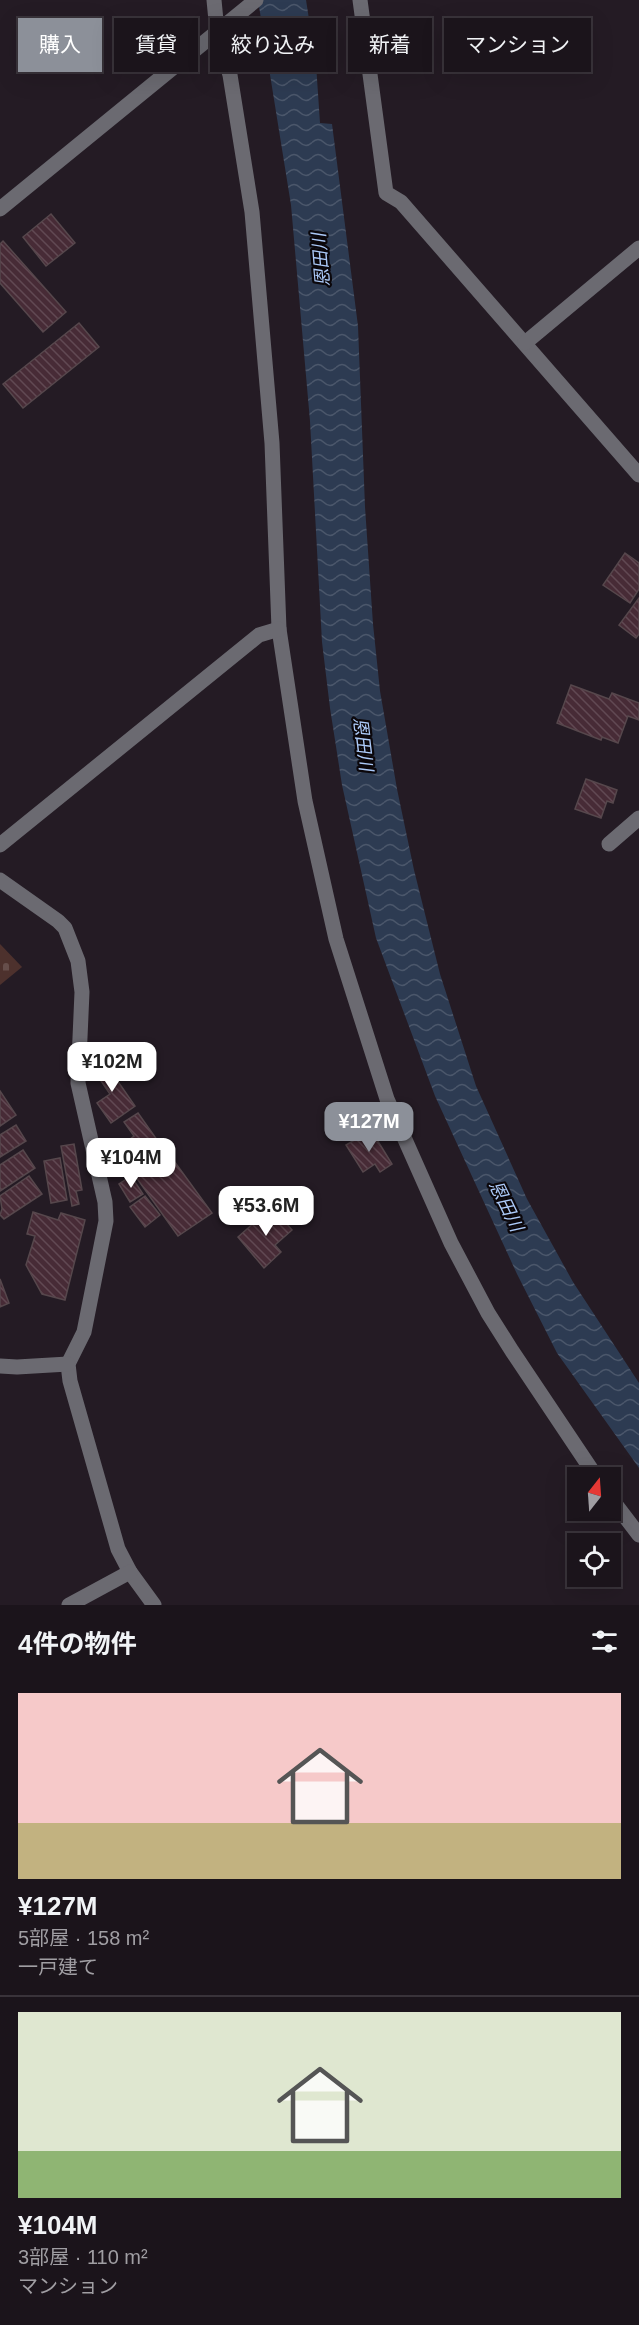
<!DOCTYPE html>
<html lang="ja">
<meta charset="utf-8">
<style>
body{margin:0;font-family:Helvetica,"Noto Sans JP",sans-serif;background:#241d24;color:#f1f3f6;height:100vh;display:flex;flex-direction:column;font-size:22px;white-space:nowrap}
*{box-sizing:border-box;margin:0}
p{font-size:20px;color:#a09ea3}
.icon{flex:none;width:33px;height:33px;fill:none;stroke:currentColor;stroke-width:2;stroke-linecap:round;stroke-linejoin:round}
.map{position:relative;height:1605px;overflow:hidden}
.panel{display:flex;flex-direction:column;background:#1b141b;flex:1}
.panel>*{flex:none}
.hud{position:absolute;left:18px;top:18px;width:603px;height:54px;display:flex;gap:12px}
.needle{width:39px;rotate:17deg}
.fabs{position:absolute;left:567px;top:1467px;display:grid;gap:12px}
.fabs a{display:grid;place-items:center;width:54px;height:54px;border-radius:0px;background:#1b141b;box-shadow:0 6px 24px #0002,0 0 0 2px #39333a;font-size:30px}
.price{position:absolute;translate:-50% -51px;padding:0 14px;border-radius:12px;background:#fff;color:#222;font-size:20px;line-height:39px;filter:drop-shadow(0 2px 3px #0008)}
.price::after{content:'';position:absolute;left:50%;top:36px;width:18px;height:14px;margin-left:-9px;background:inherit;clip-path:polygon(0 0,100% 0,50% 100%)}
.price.selected{background:#8c9099;color:#fff}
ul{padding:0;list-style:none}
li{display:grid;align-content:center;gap:12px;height:318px;padding:0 18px}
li+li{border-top:2px solid #39333a}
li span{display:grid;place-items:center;height:186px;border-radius:0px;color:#555}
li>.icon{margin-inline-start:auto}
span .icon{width:108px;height:108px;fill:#fffc;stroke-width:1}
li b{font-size:26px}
h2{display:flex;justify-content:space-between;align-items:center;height:72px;padding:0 18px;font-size:26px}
.chip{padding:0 21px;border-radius:0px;background:#1b141b;box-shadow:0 6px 24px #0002,0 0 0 2px #39333a;font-size:21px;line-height:54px}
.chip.selected{background:#8c9099;color:#fff}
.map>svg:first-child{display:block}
.cemetery{fill:url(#cemetery-stones)}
.water{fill:url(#water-waves)}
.building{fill:url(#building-back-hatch);stroke:#56474c;stroke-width:1.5}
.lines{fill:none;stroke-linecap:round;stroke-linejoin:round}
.minor{stroke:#6b6a71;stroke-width:15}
.labels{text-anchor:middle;stroke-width:4.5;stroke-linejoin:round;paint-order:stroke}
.water-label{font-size:18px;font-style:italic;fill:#accaf9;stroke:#0b070b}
</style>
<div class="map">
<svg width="639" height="1605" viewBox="0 0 639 1605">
<defs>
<pattern id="cemetery-stones" width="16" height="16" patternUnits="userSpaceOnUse" patternTransform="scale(1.5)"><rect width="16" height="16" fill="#4d312d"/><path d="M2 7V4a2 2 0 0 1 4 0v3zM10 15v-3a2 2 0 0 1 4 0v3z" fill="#664e4b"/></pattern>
<pattern id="water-waves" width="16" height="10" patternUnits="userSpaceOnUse" patternTransform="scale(1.5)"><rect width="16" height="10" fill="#2d3b52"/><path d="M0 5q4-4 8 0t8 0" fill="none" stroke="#4b576b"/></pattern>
<pattern id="building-back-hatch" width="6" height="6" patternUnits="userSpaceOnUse" patternTransform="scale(1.5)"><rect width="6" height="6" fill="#472b36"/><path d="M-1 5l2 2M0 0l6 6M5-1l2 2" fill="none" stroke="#614953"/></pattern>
</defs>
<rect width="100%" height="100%" fill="#241b24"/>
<!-- cemetery -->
<path class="cemetery" d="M0,944l22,23 -22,18z"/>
<!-- water -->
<path class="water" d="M258,0h48l10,64 4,59 12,1 26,202 7,181 8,117 7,67 17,98 17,81 26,104 36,112 51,113 46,83 66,101v85l-82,-115 -40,-79 -82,-178 -59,-158 -34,-153 -12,-77 -8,-66 -12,-221 -19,-216z"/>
<!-- building -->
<g class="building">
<path d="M51,214l24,29 -29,23 -23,-29z"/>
<path d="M3,241l63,71 -23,20 -43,-49v-39z"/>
<path d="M79,323l20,24 -76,61 -20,-24z"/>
<path d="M625,553l14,10v26l-9,14 -27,-18z"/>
<path d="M639,598v36l-3,4 -17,-13z"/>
<path d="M571,685l38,14 3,-6 27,10v17l-11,-4 -10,27 -16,-6 -1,3 -44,-17z"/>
<path d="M586,779l31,11 -4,13 -6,-2 -6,17 -26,-9z"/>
<path d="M101,1057l34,49 -24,17 -14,-20 13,-9 -20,-29z"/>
<path d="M0,1091l16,24 -16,11z"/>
<path d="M138,1113l22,31 -18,14 -13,-18 5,-4 -10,-14z"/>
<path d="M16,1125l10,16 -26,16v-22z"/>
<path d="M371,1130l21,34 -12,8 -5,-8 -12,8 -17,-27z"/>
<path d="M74,1144l8,46 -6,1 3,13 -7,2 -11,-60z"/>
<path d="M23,1150l12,18 -35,23v-26z"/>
<path d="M166,1150l46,63 -34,23 -45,-63z"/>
<path d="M60,1158l7,42 -16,3 -7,-42z"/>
<path d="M29,1176l13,18 -38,25 -4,-4 2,-6 -2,-13z"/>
<path d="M131,1176l12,18 -13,8 -11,-18z"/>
<path d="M145,1196l15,19 -15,12 -15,-20z"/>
<path d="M272,1207l20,23 -17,15 6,7 -17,16 -26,-31z"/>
<path d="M33,1212l25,8 3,-7 24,7 -20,80 -23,-6 -16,-29 9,-29 -8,-2z"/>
<path d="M0,1279l9,24 -9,4z"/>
</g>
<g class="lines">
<!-- minor -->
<g class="minor">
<path d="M214,0l3,31 13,44 22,137 20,231 7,186 26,172 31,138 51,160 64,144 37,70 24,38 85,127"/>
<path d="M360,0l26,193 15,9 238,273"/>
<path d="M0,209l256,-209"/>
<path d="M525,343l114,-95"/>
<path d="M609,844l30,-26"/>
<path d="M0,845l259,-210 20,-6"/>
<path d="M0,880l58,41 7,7 13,33 4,31 -4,91 27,119 1,19 -22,111 -16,32 2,17 48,168 12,23 24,33"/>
<path d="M0,1366l17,1 51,-3"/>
<path d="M610,1497l29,38"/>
<path d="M69,1605l61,-33"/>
</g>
</g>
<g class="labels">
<!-- water labels -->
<g class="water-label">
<text transform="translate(321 260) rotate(-95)" y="6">恩田川</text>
<text transform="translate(363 744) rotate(83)" y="6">恩田川</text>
<text transform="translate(506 1206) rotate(64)" y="6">恩田川</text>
</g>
</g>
</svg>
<div class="fabs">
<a><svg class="needle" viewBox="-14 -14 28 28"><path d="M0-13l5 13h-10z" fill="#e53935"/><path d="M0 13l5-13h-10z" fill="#a09ea3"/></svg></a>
<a><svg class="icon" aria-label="locate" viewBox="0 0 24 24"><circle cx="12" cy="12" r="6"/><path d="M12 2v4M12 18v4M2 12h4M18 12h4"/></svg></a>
</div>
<b class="price" style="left:112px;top:1093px">¥102M</b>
<b class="price selected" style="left:369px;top:1153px">¥127M</b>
<b class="price" style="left:131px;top:1189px">¥104M</b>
<b class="price" style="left:266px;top:1237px">¥53.6M</b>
<div class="hud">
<a class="chip selected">購入</a>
<a class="chip">賃貸</a>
<a class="chip">絞り込み</a>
<a class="chip">新着</a>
<a class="chip">マンション</a>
</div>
</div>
<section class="panel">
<h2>4件の物件<svg class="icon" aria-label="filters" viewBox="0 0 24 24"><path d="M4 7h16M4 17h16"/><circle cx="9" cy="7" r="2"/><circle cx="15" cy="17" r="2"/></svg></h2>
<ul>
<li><span style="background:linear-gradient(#f6c9c9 70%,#c2b280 0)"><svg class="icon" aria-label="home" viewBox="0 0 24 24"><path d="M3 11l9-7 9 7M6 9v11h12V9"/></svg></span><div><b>¥127M</b><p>5部屋 · 158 m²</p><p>一戸建て</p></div></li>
<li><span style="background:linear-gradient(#dfe7d0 75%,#8fb573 0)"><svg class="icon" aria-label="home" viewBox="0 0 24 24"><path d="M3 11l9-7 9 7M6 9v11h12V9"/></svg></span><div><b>¥104M</b><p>3部屋 · 110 m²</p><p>マンション</p></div></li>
</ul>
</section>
